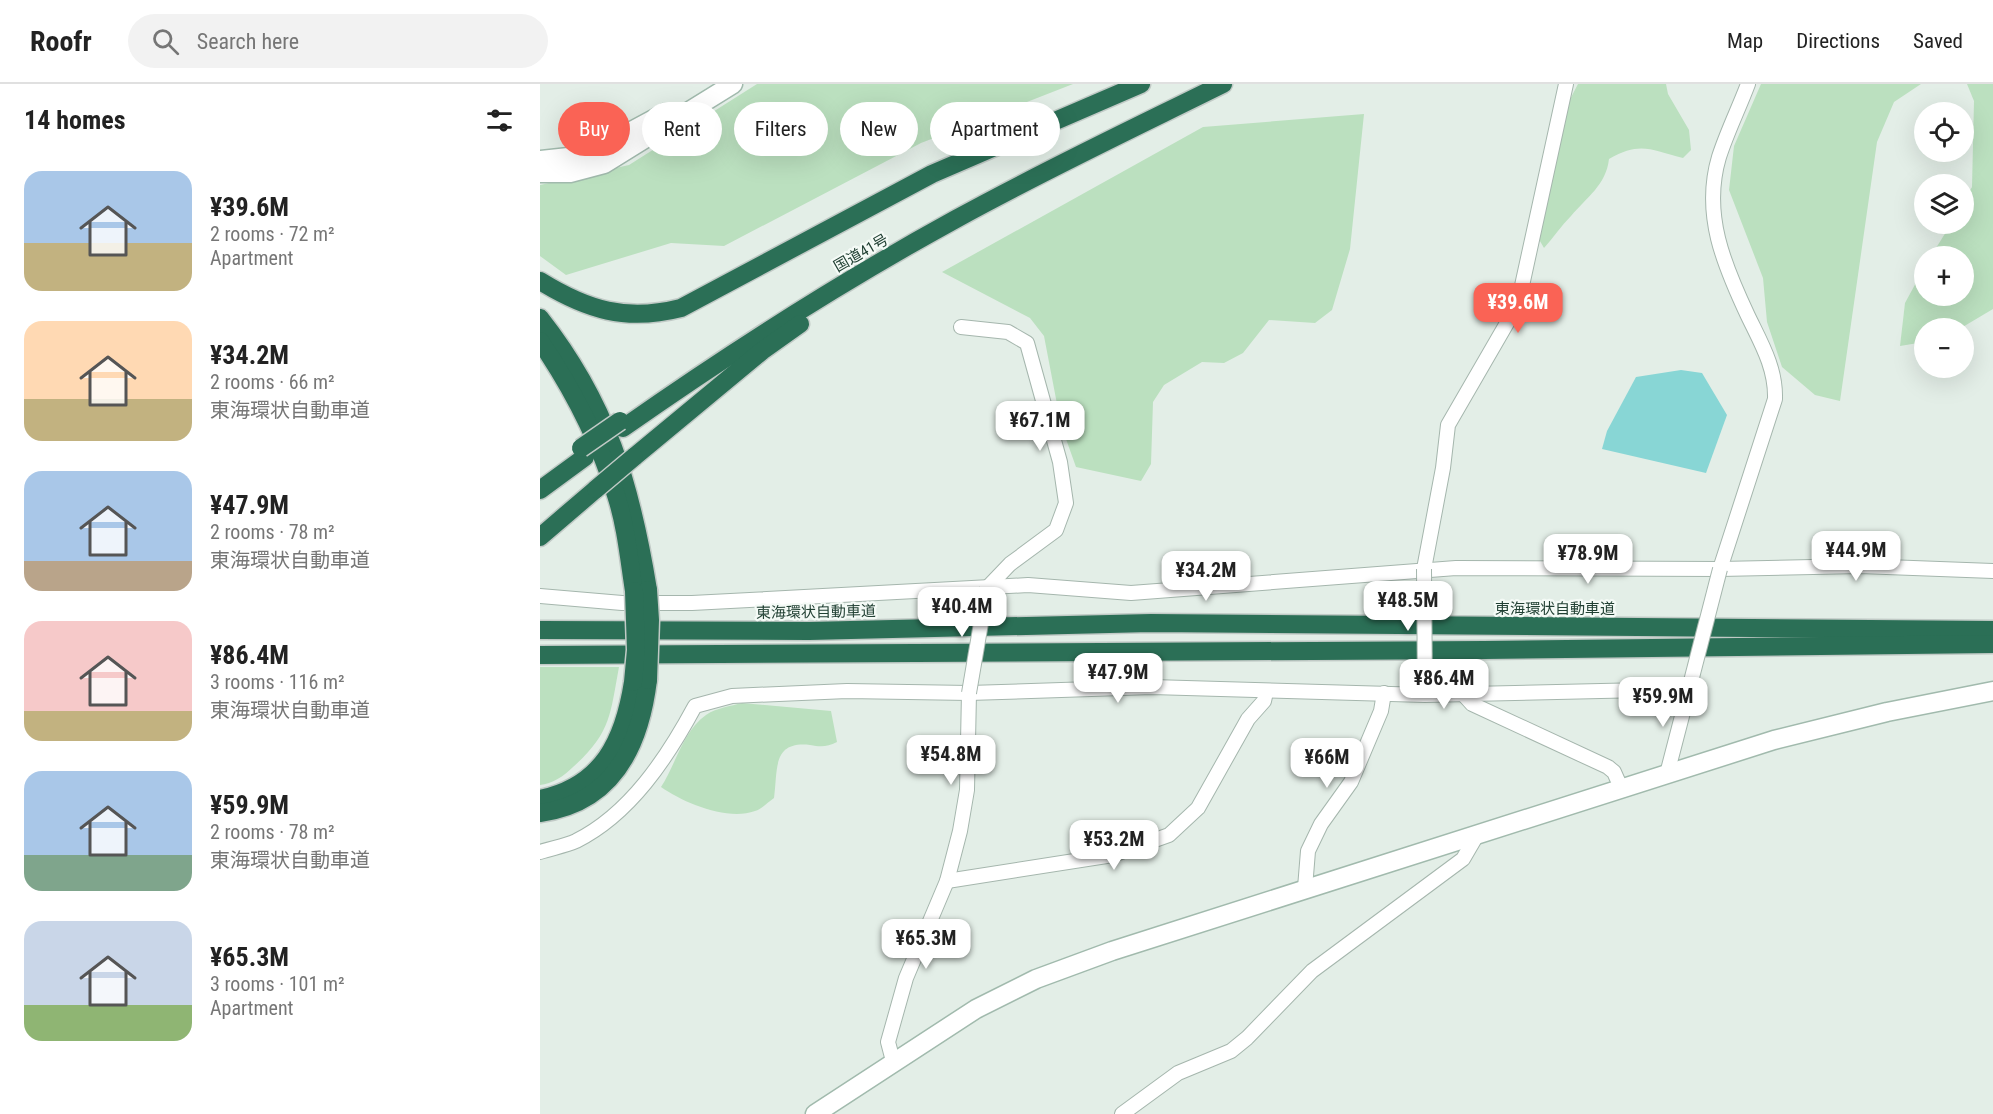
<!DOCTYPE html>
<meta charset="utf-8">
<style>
body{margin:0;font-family:"Roboto Condensed","Noto Sans JP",sans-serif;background:#f2f2f2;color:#222;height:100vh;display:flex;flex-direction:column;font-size:22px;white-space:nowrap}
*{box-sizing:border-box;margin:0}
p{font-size:20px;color:#767676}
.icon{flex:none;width:33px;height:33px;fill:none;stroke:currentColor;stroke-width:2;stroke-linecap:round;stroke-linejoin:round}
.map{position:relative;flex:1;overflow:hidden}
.panel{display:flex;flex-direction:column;background:#fff;width:540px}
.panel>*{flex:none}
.guide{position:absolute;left:18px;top:18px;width:570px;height:54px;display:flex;gap:12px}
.fabs{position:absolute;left:1374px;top:18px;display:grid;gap:12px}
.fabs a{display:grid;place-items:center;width:60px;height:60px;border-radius:50%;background:#fff;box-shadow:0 6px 24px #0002;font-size:30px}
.price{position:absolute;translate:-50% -51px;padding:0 14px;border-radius:12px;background:#fff;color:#222;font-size:20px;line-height:39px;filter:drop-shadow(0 2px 3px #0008)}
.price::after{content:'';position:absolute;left:50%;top:36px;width:18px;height:14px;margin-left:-9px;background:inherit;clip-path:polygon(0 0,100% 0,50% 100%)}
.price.active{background:#fa6355;color:#fff}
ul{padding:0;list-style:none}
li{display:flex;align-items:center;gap:18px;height:150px;padding:0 24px}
li span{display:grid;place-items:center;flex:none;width:168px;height:120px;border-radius:18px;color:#555}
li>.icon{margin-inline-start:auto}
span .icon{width:72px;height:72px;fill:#fffc;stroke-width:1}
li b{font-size:26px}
h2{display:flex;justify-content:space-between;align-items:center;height:72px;padding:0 24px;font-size:26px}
.tag{padding:0 21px;border-radius:27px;background:#fff;box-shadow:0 6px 24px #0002;font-size:21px;line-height:54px}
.tag.active{background:#fa6355;color:#fff}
header{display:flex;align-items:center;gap:36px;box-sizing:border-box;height:84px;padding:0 30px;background:#fff;border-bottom:2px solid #e0e0e0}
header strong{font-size:28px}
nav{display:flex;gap:33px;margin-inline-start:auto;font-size:21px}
.search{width:420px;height:54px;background:#f2f2f2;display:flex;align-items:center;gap:15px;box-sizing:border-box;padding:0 21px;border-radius:33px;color:#767676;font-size:22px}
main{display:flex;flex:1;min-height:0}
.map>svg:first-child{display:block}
.green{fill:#bbe0bf}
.water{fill:#88d6d5}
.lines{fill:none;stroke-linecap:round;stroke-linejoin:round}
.street-casing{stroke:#a5b6ad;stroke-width:16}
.secondary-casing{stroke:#a1baad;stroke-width:21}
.highway-casing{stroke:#c1cac6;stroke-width:21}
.street{stroke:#fff;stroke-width:14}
.secondary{stroke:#fff;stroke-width:18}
.highway{stroke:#2b6f56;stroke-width:18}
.street-bridge-casing{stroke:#a5b6ad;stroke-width:16;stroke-linecap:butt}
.highway-bridge-casing{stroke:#c1cac6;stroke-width:21;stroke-linecap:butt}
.street-bridge{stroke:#fff;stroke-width:14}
.highway-bridge{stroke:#2b6f56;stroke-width:18}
.labels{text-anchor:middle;stroke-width:4.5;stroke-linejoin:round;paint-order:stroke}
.street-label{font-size:15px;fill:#214033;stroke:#f4faf6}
</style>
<header>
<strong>Roofr</strong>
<div class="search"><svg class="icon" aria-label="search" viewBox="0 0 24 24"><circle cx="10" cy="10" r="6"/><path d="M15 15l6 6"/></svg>Search here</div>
<nav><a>Map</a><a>Directions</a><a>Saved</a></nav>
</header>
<main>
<section class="panel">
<h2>14 homes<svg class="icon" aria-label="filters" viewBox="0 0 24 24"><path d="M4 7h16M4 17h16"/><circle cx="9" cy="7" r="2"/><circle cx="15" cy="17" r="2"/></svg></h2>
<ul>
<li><span style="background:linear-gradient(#a9c7e8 60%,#c2b280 0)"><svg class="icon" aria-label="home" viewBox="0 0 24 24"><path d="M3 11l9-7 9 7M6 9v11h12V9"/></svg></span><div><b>¥39.6M</b><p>2 rooms · 72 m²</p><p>Apartment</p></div></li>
<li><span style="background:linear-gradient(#ffd9b3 65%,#c2b280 0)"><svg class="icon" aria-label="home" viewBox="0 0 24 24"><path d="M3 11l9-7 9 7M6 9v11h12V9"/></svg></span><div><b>¥34.2M</b><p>2 rooms · 66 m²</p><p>東海環状自動車道</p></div></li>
<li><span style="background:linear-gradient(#a9c7e8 75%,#b9a48a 0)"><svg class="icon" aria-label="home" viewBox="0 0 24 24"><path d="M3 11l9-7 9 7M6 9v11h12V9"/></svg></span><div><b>¥47.9M</b><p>2 rooms · 78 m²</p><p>東海環状自動車道</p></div></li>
<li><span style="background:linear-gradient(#f6c9c9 75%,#c2b280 0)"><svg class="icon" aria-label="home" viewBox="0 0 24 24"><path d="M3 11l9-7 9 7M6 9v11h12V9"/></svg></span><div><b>¥86.4M</b><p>3 rooms · 116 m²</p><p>東海環状自動車道</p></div></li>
<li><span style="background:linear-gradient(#a9c7e8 70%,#7fa58c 0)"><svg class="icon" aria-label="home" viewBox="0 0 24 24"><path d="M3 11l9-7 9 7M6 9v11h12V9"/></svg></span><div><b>¥59.9M</b><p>2 rooms · 78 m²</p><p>東海環状自動車道</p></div></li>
<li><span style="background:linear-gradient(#c9d6e8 70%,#8fb573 0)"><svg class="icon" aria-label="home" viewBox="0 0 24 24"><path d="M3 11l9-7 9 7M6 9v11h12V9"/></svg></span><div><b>¥65.3M</b><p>3 rooms · 101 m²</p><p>Apartment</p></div></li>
</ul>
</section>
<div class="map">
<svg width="1453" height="1030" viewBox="0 0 1453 1030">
<rect width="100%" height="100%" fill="#e3eee7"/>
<!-- green -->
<g class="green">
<path d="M217,0h316l-152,59 -197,103 -53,-3 -105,32 -26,-19v-71l89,-20z"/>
<path d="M1038,0h88l2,10 21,36 2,20 -8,8c-33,-8 -42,-17 -74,1 -3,26 -22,38 -38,57 -10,10 -18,22 -27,32l-11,-19 5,-47 17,-54z"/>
<path d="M1221,0h160l-27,18 -17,40 -37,259 -25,-6 -33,-28 -15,-45 -4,-44 -34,-88 5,-44z"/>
<path d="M1427,0h26v225l-32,19h-37v14l-24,4 5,-43 19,-35v28h40v-40h-33l20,-32h13v-23l8,-14 2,-86z"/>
<path d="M824,30l-14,135 -18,61 -17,13 -46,-3 -26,33 -19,10 -22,-1 -38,23 -11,17 -2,62 -10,17 -65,-14 -15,-42 -17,-89 -14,-18 -88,-46 261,-145z"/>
<path d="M0,583h79c-9,48 -8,66 -46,100 -9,9 -21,17 -33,18z"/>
<path d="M202,619l89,8 6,31c-10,5 -16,5 -27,3 -38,-4 -32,24 -36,53 -6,4 -12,11 -19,13 -28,10 -71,-8 -94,-24 15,-23 22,-56 45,-72 10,-7 25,-9 36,-12z"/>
</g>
<!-- water -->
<path class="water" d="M1141,286l21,3 25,42 -21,58 -104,-24 5,-18 29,-54z"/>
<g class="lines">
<!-- street casing -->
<g class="street-casing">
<g id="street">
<path d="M421,243l47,5 19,11 33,119 6,41 -10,27 -46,34 -23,24"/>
<path d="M884,485l19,-101 5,-43 70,-121 48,-220"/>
<path d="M1180,485l55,-170c1,-31 -14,-56 -27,-83 -24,-51 -46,-102 -29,-159 8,-25 20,-49 29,-73"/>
<path d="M0,512l82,7h70l336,-18 103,8 325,-25 264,1 140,-3 133,5"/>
<path d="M923,610l9,10 136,63 6,5 8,18"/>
<path d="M0,768c12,-4 25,-6 36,-11 54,-27 91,-83 119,-135l37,-10 115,-5 122,2 183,-6 273,8 264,-6 -22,85"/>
<path d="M407,797l166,-26 56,-20 29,-27 50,-89 16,-18 2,-9"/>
<path d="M765,804l3,-37 13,-27 30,-42 30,-71 3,-18"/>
<path d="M353,977l-5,-19 18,-64 41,-97 13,-50 7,-41 2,-97"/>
<path d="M582,1030l56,-41 53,-22 16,-13 65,-67 151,-112 14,-24"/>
</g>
</g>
<!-- secondary casing -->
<g class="secondary-casing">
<g id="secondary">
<path d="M0,76l47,-5 78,-42"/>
<path d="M0,89h30l34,-9 129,-80"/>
<path d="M275,1030l161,-105 60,-30 76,-28 662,-211 113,-28 106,-21"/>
</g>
</g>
<!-- highway casing -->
<g class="highway-casing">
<g id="highway">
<path d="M0,197c47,29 86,41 141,27l251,-134 209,-90"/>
<path d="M0,234c67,85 91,167 108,272"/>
<path d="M0,257c32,47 59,99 76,154 10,31 13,64 18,96"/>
<path d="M83,344c107,-75 218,-146 333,-209 87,-48 178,-91 267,-135"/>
<path d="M94,373l128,-106 38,-27"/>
<path d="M0,406l45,-33"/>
<path d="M0,453l56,-48"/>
<path d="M0,546l269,1 342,-8 842,7"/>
<path d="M0,571l944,-5 509,-6"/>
<path d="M0,715c63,-13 84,-59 93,-117"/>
<path d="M0,729c73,-10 100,-67 108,-133"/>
</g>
</g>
<!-- street -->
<use href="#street" class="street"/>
<!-- secondary -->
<use href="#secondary" class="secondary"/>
<!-- highway -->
<use href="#highway" class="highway"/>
<!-- street-bridge casing -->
<g class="street-bridge-casing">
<g id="street-bridge">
<path d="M884,485l1,126"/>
<path d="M1149,605l31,-120"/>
<path d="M429,609l18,-105"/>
</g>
</g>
<!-- highway-bridge casing -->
<g class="highway-bridge-casing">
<g id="highway-bridge">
<path d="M41,364l39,-27"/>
<path d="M56,405l38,-32"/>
<path d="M108,506l2,30 -2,60"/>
<path d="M93,598l3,-32 -2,-59"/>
</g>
</g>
<!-- street-bridge -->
<use href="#street-bridge" class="street-bridge"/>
<!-- highway-bridge -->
<use href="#highway-bridge" class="highway-bridge"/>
</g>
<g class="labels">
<!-- street labels -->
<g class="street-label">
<text transform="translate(321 169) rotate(-30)" y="5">国道41号</text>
<text x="1015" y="530">東海環状自動車道</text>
<text transform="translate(276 528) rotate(-1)" y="5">東海環状自動車道</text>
</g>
</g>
</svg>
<div class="fabs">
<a><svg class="icon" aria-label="locate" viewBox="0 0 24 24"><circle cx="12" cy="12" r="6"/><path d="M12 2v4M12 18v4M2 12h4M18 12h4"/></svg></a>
<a><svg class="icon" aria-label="layers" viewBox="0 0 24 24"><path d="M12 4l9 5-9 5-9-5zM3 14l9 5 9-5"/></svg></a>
<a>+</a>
<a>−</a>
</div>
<b class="price active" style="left:978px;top:250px">¥39.6M</b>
<b class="price" style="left:500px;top:368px">¥67.1M</b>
<b class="price" style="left:1316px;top:498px">¥44.9M</b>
<b class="price" style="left:1048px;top:501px">¥78.9M</b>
<b class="price" style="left:666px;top:518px">¥34.2M</b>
<b class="price" style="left:868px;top:548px">¥48.5M</b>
<b class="price" style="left:422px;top:554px">¥40.4M</b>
<b class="price" style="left:578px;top:620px">¥47.9M</b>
<b class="price" style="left:904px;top:626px">¥86.4M</b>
<b class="price" style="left:1123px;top:644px">¥59.9M</b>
<b class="price" style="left:411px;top:702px">¥54.8M</b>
<b class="price" style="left:787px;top:705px">¥66M</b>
<b class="price" style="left:574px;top:787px">¥53.2M</b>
<b class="price" style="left:386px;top:886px">¥65.3M</b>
<div class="guide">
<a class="tag active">Buy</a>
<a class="tag">Rent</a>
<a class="tag">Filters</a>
<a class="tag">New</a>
<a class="tag">Apartment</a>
</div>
</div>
</main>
